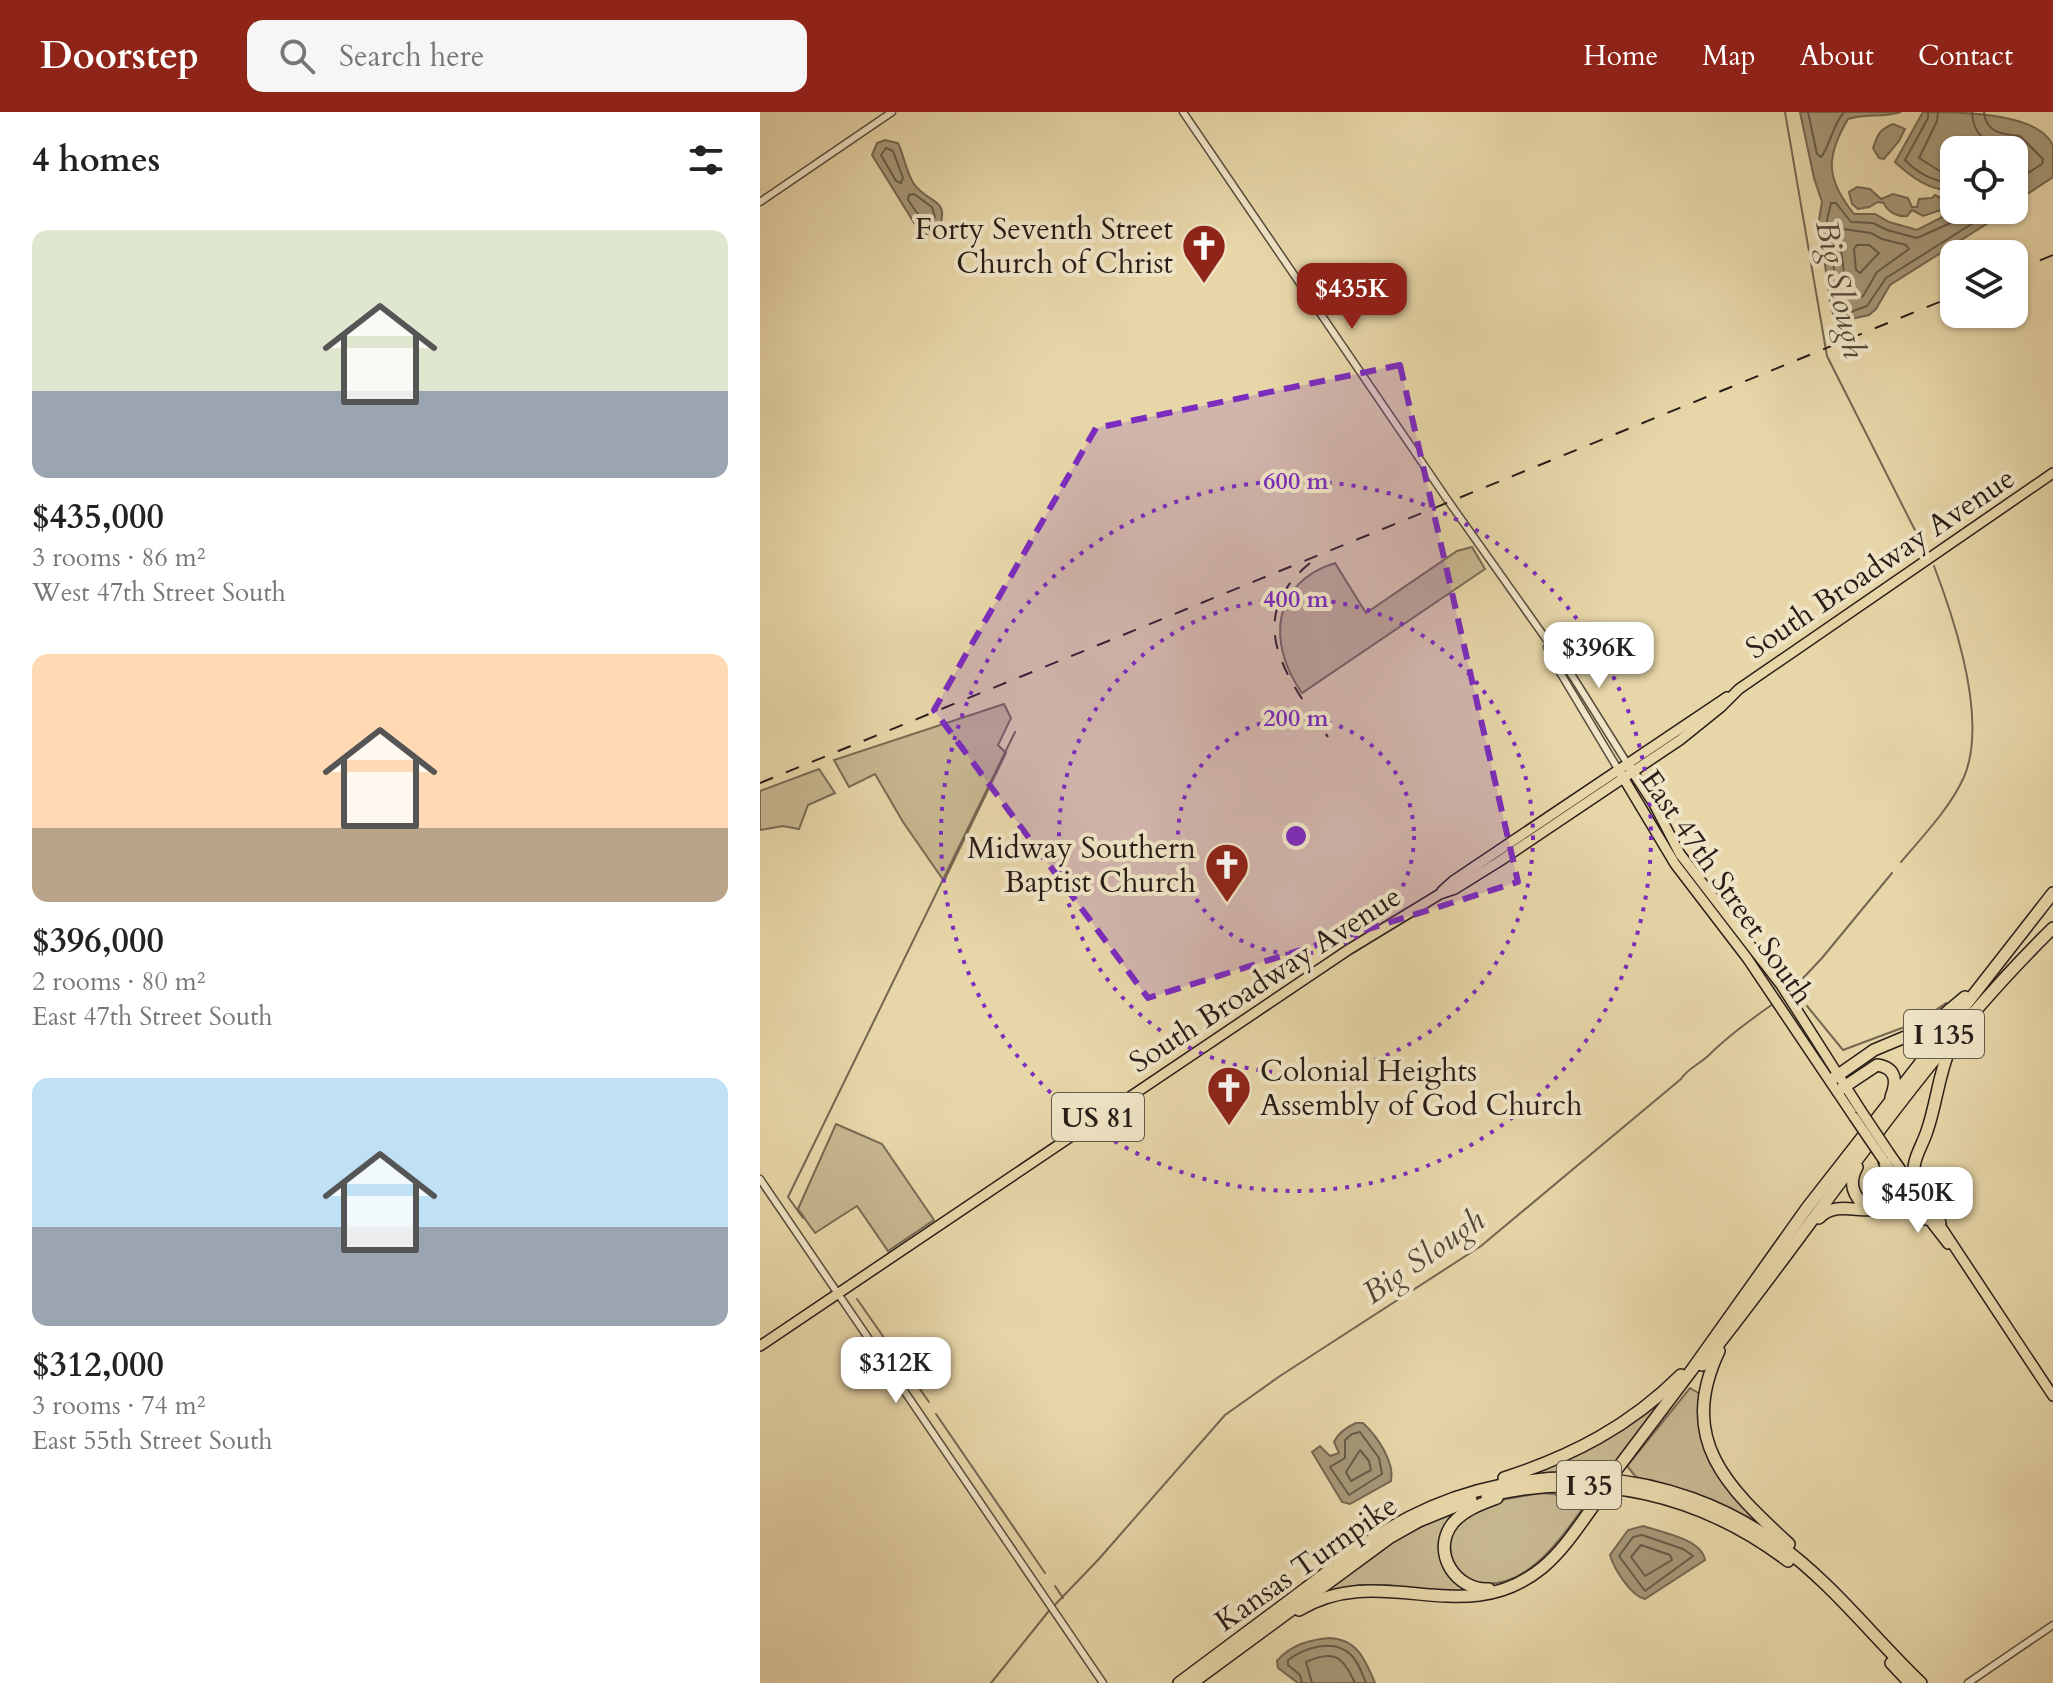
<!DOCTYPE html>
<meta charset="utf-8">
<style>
body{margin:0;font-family:Cardo,serif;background:#f6f6f6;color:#222;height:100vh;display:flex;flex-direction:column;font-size:30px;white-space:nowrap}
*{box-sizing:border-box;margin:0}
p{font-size:26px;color:#767676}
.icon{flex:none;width:44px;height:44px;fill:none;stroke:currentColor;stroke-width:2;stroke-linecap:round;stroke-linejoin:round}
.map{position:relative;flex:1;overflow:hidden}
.details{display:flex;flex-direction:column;background:#fff;width:760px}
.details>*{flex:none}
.controls{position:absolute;left:1180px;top:24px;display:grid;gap:16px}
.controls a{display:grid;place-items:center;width:88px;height:88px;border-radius:16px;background:#fff;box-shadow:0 2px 6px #0004;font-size:40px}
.price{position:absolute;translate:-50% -68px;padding:0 18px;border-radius:16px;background:#fff;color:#222;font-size:26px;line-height:52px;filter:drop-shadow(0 2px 4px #0008)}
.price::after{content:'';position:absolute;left:50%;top:48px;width:24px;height:18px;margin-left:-12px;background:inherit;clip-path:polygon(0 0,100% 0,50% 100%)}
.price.on{background:#8f2418;color:#fff}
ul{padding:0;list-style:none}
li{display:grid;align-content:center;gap:16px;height:424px;padding:0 32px}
li span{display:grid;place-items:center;height:248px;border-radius:16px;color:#555}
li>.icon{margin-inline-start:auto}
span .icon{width:144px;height:144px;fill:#fffc;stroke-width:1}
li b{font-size:34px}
h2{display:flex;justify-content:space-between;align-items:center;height:96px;padding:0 32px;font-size:34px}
header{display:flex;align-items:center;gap:48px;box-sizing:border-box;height:112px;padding:0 40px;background:#8f2418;color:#fff}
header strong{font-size:38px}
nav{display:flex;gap:44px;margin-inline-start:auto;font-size:28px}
.search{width:560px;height:72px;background:#f6f6f6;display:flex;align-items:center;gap:20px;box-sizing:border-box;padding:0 28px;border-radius:16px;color:#767676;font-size:30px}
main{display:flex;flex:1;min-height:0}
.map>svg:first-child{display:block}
.green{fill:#c7b790;stroke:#786a54;stroke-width:2}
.water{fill:#a69777;stroke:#746651;stroke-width:2}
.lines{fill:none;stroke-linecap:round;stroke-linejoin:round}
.shore{stroke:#675a48;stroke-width:2}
.stream{stroke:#746651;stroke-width:2}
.minor-casing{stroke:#584b3c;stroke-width:9}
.major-casing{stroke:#281d18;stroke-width:12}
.highway-casing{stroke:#281d18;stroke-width:14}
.minor{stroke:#efe4c6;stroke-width:6}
.major{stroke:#e7d6a8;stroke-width:9}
.highway{stroke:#e7d6a8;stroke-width:11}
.rail{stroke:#281d18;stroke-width:2;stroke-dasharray:14 14;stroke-linecap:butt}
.major-bridge-casing{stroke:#281d18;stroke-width:12;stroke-linecap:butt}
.highway-bridge-casing{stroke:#281d18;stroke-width:14;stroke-linecap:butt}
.major-bridge{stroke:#e7d6a8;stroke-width:9}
.highway-bridge{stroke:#e7d6a8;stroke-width:11}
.marked{fill:#7b2cbf;fill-opacity:0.2;stroke:#7b2cbf;stroke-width:6;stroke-dasharray:16 10;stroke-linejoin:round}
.ring{fill:none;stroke:#7b2cbf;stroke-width:4;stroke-dasharray:4 8}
.labels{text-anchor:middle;stroke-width:8;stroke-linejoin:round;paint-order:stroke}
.shield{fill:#efe4c6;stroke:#64594c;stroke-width:2}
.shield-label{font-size:28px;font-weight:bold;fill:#281d18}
.poi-label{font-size:30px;fill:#281d18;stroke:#efe4c6;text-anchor:end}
.street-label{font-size:30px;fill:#281d18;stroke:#efe4c6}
.water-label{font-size:32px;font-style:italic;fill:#544839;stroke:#efe4c6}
.centre{fill:#7b2cbf;stroke:#efe4c6;stroke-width:4}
.ring-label{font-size:24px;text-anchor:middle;font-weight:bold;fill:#7b2cbf;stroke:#efe4c6;stroke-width:8;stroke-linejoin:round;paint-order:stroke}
</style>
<header>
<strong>Doorstep</strong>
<div class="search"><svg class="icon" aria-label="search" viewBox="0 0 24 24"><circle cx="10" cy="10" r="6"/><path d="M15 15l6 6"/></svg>Search here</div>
<nav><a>Home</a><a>Map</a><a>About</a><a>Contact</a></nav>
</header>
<main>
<section class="details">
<h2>4 homes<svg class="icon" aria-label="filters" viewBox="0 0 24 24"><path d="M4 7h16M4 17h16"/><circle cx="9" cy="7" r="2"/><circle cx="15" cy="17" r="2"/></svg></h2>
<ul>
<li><span style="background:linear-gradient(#dfe7d0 65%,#9aa5b1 0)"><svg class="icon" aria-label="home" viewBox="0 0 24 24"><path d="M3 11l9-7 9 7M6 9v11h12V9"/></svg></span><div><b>$435,000</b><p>3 rooms · 86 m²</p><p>West 47th Street South</p></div></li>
<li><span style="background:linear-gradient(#ffd9b3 70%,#b9a48a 0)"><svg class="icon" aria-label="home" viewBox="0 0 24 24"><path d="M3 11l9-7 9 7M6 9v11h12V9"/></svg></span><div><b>$396,000</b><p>2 rooms · 80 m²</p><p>East 47th Street South</p></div></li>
<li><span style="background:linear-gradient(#bfe0f5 60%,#9aa5b1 0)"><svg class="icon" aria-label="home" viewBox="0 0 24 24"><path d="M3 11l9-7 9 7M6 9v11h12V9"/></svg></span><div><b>$312,000</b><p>3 rooms · 74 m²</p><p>East 55th Street South</p></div></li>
</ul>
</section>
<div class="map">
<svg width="1293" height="1571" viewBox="0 0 1293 1571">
<rect width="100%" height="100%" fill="#e7d6a8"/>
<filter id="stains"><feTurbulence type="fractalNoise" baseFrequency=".0025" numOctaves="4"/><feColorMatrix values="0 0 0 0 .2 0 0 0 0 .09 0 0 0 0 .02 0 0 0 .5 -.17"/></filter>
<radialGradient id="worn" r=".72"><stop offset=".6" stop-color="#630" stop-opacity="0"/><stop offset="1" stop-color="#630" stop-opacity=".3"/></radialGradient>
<!-- green -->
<g class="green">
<path d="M712,435l13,22 -183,124c-35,-49 -31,-110 33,-130l31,50 91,-62z"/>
<path d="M244,592l7,14 -13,27 8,8 -62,128 -41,-59 -28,-48 -26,13 -15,-27z"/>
<path d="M59,657l16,24 -27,12 -9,24 -16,-3 -23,4v-39z"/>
<path d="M76,1012l46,20 52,76 -46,31 -31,-45 -42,27 -17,-24z"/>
<path d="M930,1276l10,6 6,49 57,80 -3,2 -77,-35 -47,-13 -9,-11z"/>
<path d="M902,1286l3,2 -59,74 -44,-2 -26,2 -2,-2c51,-19 84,-43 128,-74z"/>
<path d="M780,1381l15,1 3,3 25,-3 6,6c-27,36 -60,91 -112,83 -25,-3 -27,-27 -28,-47l14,-20 33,-15z"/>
<path d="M688,1401l3,6 -11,28 31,44 -40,1 -43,-7h-28l-27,6 -3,-3v-3l64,-44z"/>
</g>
<!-- water -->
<g class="water">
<path d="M1040,0h101c-18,6 -35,1 -53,7 -23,39 -22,60 6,95h21l14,8 28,8 39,-20h46l-11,7 -3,6 -98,62 -14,24 -7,6 -32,7 -6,-13 -12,-89 3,-18 -8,-24z"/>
<path d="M1163,0c35,0 117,0 130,34 0,9 0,22 0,31l-39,26v-53h-60v40c-23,2 -43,-13 -59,-28z"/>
<path d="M1133,12l12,5 -6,12 -15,18 -5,-1 -6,-10c5,-14 6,-18 20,-24z"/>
<path d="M125,28l13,3c6,12 8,29 16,41 15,21 40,14 22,50h-15l-49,-79 5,-12z"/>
<path d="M1097,75l13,2 11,10 12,-5 15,4 4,9h5l2,-8 13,-1 3,-3 12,6v7l-24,8 -11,-6 -5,6c-9,1 -20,-4 -23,-13l-6,-1 -9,5 -11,2 -6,-5 -3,-12z"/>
<path d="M596,1311h7c14,13 32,39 28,58l-41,23 -8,-2 -30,-50 8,-6 10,10 9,-3 -5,-11c4,-9 13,-15 22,-19z"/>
<path d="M883,1414c18,6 59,13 62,34l-60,39c-14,-3 -31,-30 -35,-44l18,-25z"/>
<path d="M569,1526c28,1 36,21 46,45h-77l-20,-15 -1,-7c13,-16 32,-21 52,-23z"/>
</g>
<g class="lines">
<!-- shore -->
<g class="shore">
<path d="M1048,0l9,42 4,3c9,-11 11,-31 23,-45"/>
<path d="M1168,0v6l-23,42c12,13 31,23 49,23"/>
<path d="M1178,0l-1,9 -18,37 24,15h11"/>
<path d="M1212,0c2,45 46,23 52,49l-10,7"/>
<path d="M1224,0c2,21 18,22 36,24l23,23 -1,5 -28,18"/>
<path d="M126,36l7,3 10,27 -2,5 -5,-2 -15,-26z"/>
<path d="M149,83l5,-1 18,13 3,10 -5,8 -5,-1 -17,-24z"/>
<path d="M1202,98l-7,11 -38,17 -30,-8 -14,-7 -22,-1 -15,-19h-5l-4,17 13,93h8l19,-7 19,-28 95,-60 6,-8"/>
<path d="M1083,117l28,4 11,6 24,6 3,4 -32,23 -14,24 -11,3 -5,-3 -8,-62z"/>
<path d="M1097,133h12l10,8 -19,20 -4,-3 -2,-21z"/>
<path d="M600,1320l19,26 3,16 -33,21 -19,-28 15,-9v-18l7,-6z"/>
<path d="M600,1338l9,11 2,9 -20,11 -5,-9z"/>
<path d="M882,1423l41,14 10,7 -48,35 -26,-35 14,-19z"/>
<path d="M881,1433l29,10 2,5 -27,16 -14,-19z"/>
<path d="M542,1571l-2,-8 -12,-10v-5c16,-12 45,-22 62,-6 8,7 12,19 16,29"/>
<path d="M552,1571l-6,-21c29,-13 37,-5 49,21"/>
</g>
<!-- stream -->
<g class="stream">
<path d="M1025,0l42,244 99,196"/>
<path d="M1141,750c22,-26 49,-54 63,-85 24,-57 -9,-156 -30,-211"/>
<path d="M1035,876l9,12"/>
<path d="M1031,879l31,-33 70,-85"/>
<path d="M1047,894l36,44 75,-28 28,-19 1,1"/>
<path d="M43,1106l-15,-21 227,-465"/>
<path d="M97,1187l72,103"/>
<path d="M176,1302l109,159"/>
<path d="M295,1474l8,12"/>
<path d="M231,1571l57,-71 50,-52 127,-145 55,-39 201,-130 200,-167c7,-11 19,-15 28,-24 19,-19 41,-35 64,-51"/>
</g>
<!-- minor casing -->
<g class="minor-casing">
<g id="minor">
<path d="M423,0l266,390 124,175 54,86"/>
<path d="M0,90l132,-90"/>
<path d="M787,535l8,17 63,105"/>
<path d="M0,1067l343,504"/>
<path d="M1208,1571l85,-58"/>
</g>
</g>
<!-- major casing -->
<g class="major-casing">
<g id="major">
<path d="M867,651l27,41 26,50 101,131 79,124"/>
<path d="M858,657l57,95 72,94 107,159"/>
<path d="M682,779l11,-10 274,-184"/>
<path d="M1130,1042l19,27"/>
<path d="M1128,1055l60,77"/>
<path d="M1176,1107l117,177"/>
<path d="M0,1234l588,-396 92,-56 15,-5 45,-28 180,-121 41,-33 18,-18 314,-216"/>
</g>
</g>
<!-- highway casing -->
<g class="highway-casing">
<g id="highway">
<path d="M1071,968l43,-30 55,-23 36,-30"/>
<path d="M1078,979l39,-26c20,3 20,17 14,32"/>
<path d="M1097,1055c-7,13 -6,24 4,35 36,9 34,-17 23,-41"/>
<path d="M1129,1093l21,1 16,13"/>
<path d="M1059,1106c22,-23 54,6 76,-19 7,-8 10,-13 11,-23"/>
<path d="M1180,1111c-6,-16 -21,-28 -25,-44 -5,-17 7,-32 12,-48 10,-29 11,-55 24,-86"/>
<path d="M959,1239c-42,89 8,136 70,193"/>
<path d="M942,1253c117,-146 217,-306 351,-437"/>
<path d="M857,1357l74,-98 116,-163 246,-315"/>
<path d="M744,1366c68,-22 126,-52 177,-103"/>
<path d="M727,1384c108,-26 213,-2 301,65"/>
<path d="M729,1477c-33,2 -59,-37 -36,-66 11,-13 28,-19 44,-25"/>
<path d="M539,1498c84,-50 164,22 243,-42 22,-18 38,-44 55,-67"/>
<path d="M1131,1551l19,20"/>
<path d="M419,1571c42,-31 84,-63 126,-94 34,-26 68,-53 105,-72 118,-60 261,-51 368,27 54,39 95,93 143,139"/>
<path d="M432,1571l197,-145 30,-17 52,-21"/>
</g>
</g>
<!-- minor -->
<use href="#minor" class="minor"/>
<!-- major -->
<use href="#major" class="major"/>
<!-- highway -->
<use href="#highway" class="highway"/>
<!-- rail -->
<g class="rail">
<path d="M1254,159l39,-16"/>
<path d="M550,451c-71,58 -20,118 18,174"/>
<path d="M0,671l1194,-487"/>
</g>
<!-- major-bridge casing -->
<g class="major-bridge-casing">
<g id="major-bridge">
<path d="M1100,997l30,45"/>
<path d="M1094,1005l30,44"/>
</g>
</g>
<!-- highway-bridge casing -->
<g class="highway-bridge-casing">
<path id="highway-bridge" d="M833,1389l24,-32"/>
</g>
<!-- major-bridge -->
<use href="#major-bridge" class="major-bridge"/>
<!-- highway-bridge -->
<use href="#highway-bridge" class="highway-bridge"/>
</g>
<!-- marked area -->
<path class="marked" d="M640,253l118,517 -370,116 -214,-288 162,-282z"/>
<!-- distance rings -->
<g class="ring">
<circle cx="536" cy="724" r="118"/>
<circle cx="536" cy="724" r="237"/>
<circle cx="536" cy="724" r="355"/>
</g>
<!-- icons -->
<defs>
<g id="church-pin" transform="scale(2.3)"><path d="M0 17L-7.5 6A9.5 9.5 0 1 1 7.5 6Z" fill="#8f2418" stroke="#efe4c6"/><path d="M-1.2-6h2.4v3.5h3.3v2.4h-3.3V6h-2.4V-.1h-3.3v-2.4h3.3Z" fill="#fff"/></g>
</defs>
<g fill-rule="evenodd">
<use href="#church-pin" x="444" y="134"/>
<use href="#church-pin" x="467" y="753"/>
<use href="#church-pin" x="469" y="976"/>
</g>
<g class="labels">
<!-- shield labels -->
<g class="shield">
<rect x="1144" y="898" width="80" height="48" rx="6"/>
<rect x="292" y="981" width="92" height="48" rx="6"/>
<rect x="797" y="1349" width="64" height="48" rx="6"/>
</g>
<g class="shield-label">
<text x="1184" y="932">I 135</text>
<text x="338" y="1015">US 81</text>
<text x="829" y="1383">I 35</text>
</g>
<!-- poi labels -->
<g class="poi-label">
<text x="413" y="127">Forty Seventh Street<tspan x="413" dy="34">Church of Christ</tspan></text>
<text x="436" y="746">Midway Southern<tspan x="436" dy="34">Baptist Church</tspan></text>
<text x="500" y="969" text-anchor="start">Colonial Heights<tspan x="500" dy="34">Assembly of God Church</tspan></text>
</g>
<!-- street labels -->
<g class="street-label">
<text transform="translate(1120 451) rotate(-34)" y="10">South Broadway Avenue</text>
<text transform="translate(967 775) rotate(55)" y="10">East 47th Street South</text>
<text transform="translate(505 867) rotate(-33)" y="10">South Broadway Avenue</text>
<text transform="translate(546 1451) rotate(-35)" y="10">Kansas Turnpike</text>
</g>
<!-- water labels -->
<g class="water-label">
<text transform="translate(1081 177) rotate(78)" y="11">Big Slough</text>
<text transform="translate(663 1144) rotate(-35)" y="11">Big Slough</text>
</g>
</g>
<circle cx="536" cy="724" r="12" class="centre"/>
<g class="ring-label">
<text x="536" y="377">600 m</text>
<text x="536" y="495">400 m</text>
<text x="536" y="614">200 m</text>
</g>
<rect width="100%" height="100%" filter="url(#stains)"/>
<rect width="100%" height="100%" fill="url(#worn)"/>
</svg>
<div class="controls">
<a><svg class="icon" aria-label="locate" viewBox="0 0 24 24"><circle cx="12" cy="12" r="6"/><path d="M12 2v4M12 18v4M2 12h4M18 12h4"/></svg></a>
<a><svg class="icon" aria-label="layers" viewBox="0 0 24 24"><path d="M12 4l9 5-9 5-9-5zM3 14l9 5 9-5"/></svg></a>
</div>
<b class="price on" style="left:592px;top:219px">$435K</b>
<b class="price" style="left:839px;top:578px">$396K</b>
<b class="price" style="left:1158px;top:1123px">$450K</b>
<b class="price" style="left:136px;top:1293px">$312K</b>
</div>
</main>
